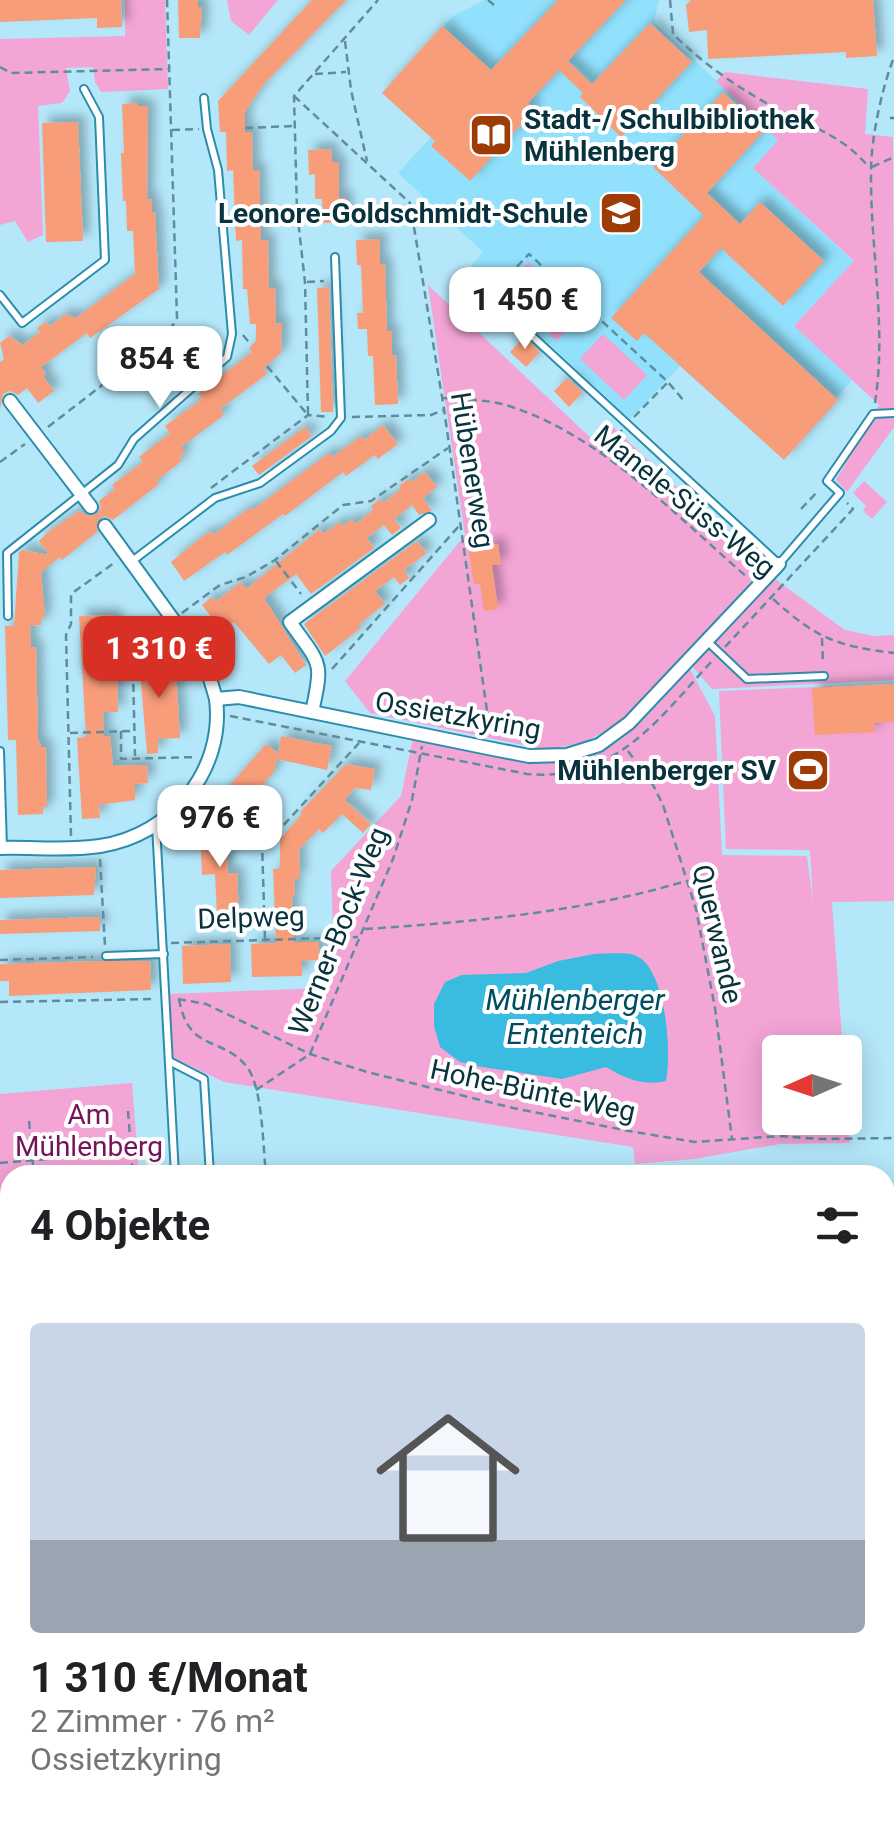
<!DOCTYPE html>
<html lang="de">
<meta charset="utf-8">
<style>
body{margin:0;font-family:Roboto,sans-serif;background:#f2f2f2;color:#202124;height:100vh;display:flex;flex-direction:column;font-size:38px;white-space:nowrap}
*{box-sizing:border-box;margin:0}
p{font-size:32px;color:#757577}
.icon{flex:none;width:55px;height:55px;fill:none;stroke:currentColor;stroke-width:2;stroke-linecap:round;stroke-linejoin:round}
.map{position:relative;flex:1;overflow:hidden}
.details{position:absolute;left:0px;top:1165px;width:895px;height:672px;display:flex;flex-direction:column;background:#fff;border-radius:30px 30px 0 0;box-shadow:0 5px 25px #0003}
.details>*{flex:none}
.needle{width:65px;rotate:267deg}
.controls{position:absolute;left:762px;top:1035px;display:grid;gap:20px}
.controls a{display:grid;place-items:center;width:100px;height:100px;border-radius:10px;background:#fff;box-shadow:0 5px 25px #0003;font-size:50px}
.price{position:absolute;translate:-50% -85px;padding:0 22px;border-radius:20px;background:#fff;color:#222;font-size:32px;line-height:65px;filter:drop-shadow(0 2px 5px #0008)}
.price::after{content:'';position:absolute;left:50%;top:60px;width:30px;height:22px;margin-left:-15px;background:inherit;clip-path:polygon(0 0,100% 0,50% 100%)}
.price.active{background:#d93025;color:#fff}
ul{padding:0;list-style:none}
li{display:grid;align-content:center;gap:20px;height:530px;padding:0 30px}
li+li{border-top:2px solid #e0e0e0}
li span{display:grid;place-items:center;height:310px;border-radius:10px;color:#555}
li>.icon{margin-inline-start:auto}
span .icon{width:180px;height:180px;fill:#fffc;stroke-width:1}
li b{font-size:42px}
h2{display:flex;justify-content:space-between;align-items:center;height:120px;padding:0 30px;font-size:42px}
.map>svg:first-child{display:block}
.built{fill:#91e0fc}
.green{fill:#f3a5d6}
.water{fill:#3abbe0}
.building{fill:#f89d7a;filter:url(#shadow)}
.lines{fill:none;stroke-linecap:round;stroke-linejoin:round}
.service-casing{stroke:#2b8daa;stroke-width:10}
.minor-casing{stroke:#2b8daa;stroke-width:16}
.path{stroke:#5f8d9d;stroke-width:2.5;stroke-dasharray:8 5;stroke-linecap:butt}
.service{stroke:#fff;stroke-width:6}
.minor{stroke:#fff;stroke-width:12}
.tram{stroke:#558392;stroke-width:2.5}
.labels{text-anchor:middle;stroke-width:8;stroke-linejoin:round;paint-order:stroke}
.poi-label{font-size:28px;font-weight:bold;fill:#09323f;stroke:#fff;text-anchor:end}
.street-label{font-size:28px;fill:#09323f;stroke:#fff}
.park-label{font-size:28px;fill:#721659;stroke:#fff}
.water-label{font-size:30px;font-style:italic;fill:#004c60;stroke:#fff}
</style>
<div class="map">
<svg width="894" height="1836" viewBox="0 0 894 1836">
<defs>
<filter id="shadow"><feDropShadow dx="7" dy="-7" stdDeviation="5" flood-color="#0004"/></filter>
</defs>
<rect width="100%" height="100%" fill="#b4e7fa"/>
<!-- built -->
<path class="built" d="M485,0h174l-5,22 125,118 -26,28 101,94 -60,64 58,54 -68,80 -104,-94 -50,53 -161,-150 14,-17 -85,-79 33,-36 -49,-44 71,-77z"/>
<!-- green -->
<g class="green">
<path d="M125,0h40l3,89 -67,3 -6,-10 -2,-15 -27,1 4,23 -8,12 -24,3 5,129 -15,7 -13,-21 -15,4v-186l125,-3z"/>
<path d="M227,0h51l-29,35 -18,-14z"/>
<path d="M725,72l143,17 -3,45 28,3 1,290 -47,65 -11,-12 43,-75 -85,-79 60,-65 -101,-93 25,-28 -62,-59z"/>
<path d="M528,262l55,51 -26,28 -55,-51z"/>
<path d="M428,285l165,155 17,-16 154,147 81,59 29,6 20,-1v45l-182,9 -28,-32 -68,68 -31,17 -38,8 -177,-37 -25,-32 120,-146z"/>
<path d="M603,334l44,41 -23,25 -44,-41z"/>
<path d="M864,481l23,21 -15,17 -9,-8 3,-5 -13,-13z"/>
<path d="M690,669l25,47 7,139 85,1 6,47 -3,-53 -84,-1 -7,-158 175,-7v217l-62,1 11,150h-63v66h65v-44l5,69 -70,1 -86,15 -59,5 -2,-17 -409,-65 -52,-25 -2,-63 152,-6 11,-57 -2,-60 70,-75 12,-58c65,14 145,46 205,3 27,-19 49,-48 72,-72z"/>
<path d="M132,1083l7,92h-129v449h-10v-530z"/>
<path d="M894,1726v110h-7l-2,-107z"/>
<path d="M342,1828h534l-1,8h-533z"/>
</g>
<!-- water -->
<g class="water">
<path d="M594,954c12,0 29,-2 40,1 32,10 38,98 32,126 -23,5 -40,-2 -60,-14l-44,12 -86,-13 -16,-4 -20,-15 -6,-21v-22l11,-22 17,-7 64,-2 32,-12z"/>
<path d="M558,1828h42l3,8h-63z"/>
</g>
<!-- building -->
<g class="building">
<path d="M0,0h121l1,27 -25,1v-10l-97,4z"/>
<path d="M178,0h20v7h4l-2,31h-21z"/>
<path d="M312,0h34l-83,85 -18,27v20h7l1,38h6l2,70h7l1,48h6l1,36 6,-1 -1,30 -17,15 3,6 -47,35 4,6 -43,32 4,6 -6,5 3,3 -25,19 2,4 -46,36 -8,-4 -7,3 -1,13 -35,28 -2,-3 -19,15 4,45 -4,1v7l-11,1 1,21h5l2,92 3,8h5l1,60h-4v7l-25,1 -2,-75h-8l-3,-114h9l5,-74 3,-2 27,5 -10,-14 9,-9 31,-21 9,5 10,-2 3,-7 -2,-6 16,-12 -3,-4 31,-23 -4,-5 31,-24 -5,-7 37,-27 -4,-5 54,-42 -3,-4 7,-7v-17h-6l-3,-35h-4l-1,-49 -6,1 -3,-71 -6,1 -1,-39h-6l-2,-31z"/>
<path d="M558,0h68l-58,61 24,23 58,-61 42,39 -71,75 -41,-40 3,-4 -24,-23 -31,33 7,6 -65,72 -39,-35 4,-5 -53,-48 60,-67 49,44z"/>
<path d="M691,0h182l4,56 -31,2v-6l-138,7 -1,-29 -18,2 -3,-27z"/>
<path d="M723,92l41,39 -57,62 33,31 20,-22 64,59 -41,45 -62,-58 -22,24 139,128 -54,60 -140,-127 -7,8 -26,-23 93,-102 -51,-49z"/>
<path d="M138,103v3h10l-1,94 5,-1v13h3l4,77 -69,49 -3,-5 -46,34 5,7 -3,2 11,15 -16,12 -11,-15 -9,7 -8,-4 -7,3 -3,15v-47l4,-3 -4,-16 9,-7 14,9 17,-13 -3,-4 9,-6 4,4 16,-12 10,4 59,-44 -2,-43h-6l-1,-30h-3l-2,-48h3l-2,-49z"/>
<path d="M78,122l5,119 -37,1 -4,-119z"/>
<path d="M331,149l1,13h7v36h7v24l-23,1 -1,-24h-7v-25l-6,1 -1,-25z"/>
<path d="M380,239v25h5l2,67h5v25l4,-1 2,49 -23,1 -2,-49h-5l-1,-27h-9l-1,-16h6l-2,-48h-4l-1,-25z"/>
<path d="M329,287l4,125h-12l-4,-124z"/>
<path d="M525,336l15,16 -14,15 -16,-15z"/>
<path d="M567,378l16,14 -14,15 -15,-16z"/>
<path d="M383,425l15,19 -20,15 -3,-4 -29,21 -3,-4 -58,44 -2,-2 -56,41 -2,-3 -41,29 -13,-19 11,-9 24,-19 5,-2 2,3 35,-26 7,-1 74,-55 3,4 29,-21 3,4z"/>
<path d="M305,427l7,9 -53,39 -7,-9z"/>
<path d="M425,472l12,15 -14,11 9,13 -13,4 -7,-10 -18,14 7,9 -9,7 -8,-10 -17,13 7,10 -63,46 -15,-20 -32,24 42,67 -11,8 -14,-18 -12,9 -35,-42 -12,9 -20,-26 10,-8 4,4 25,-19 5,7 74,-60 3,5 17,-12 3,4 9,-7 4,5 17,-14 -2,-4 9,-7 3,4 18,-14 -2,-3 9,-7 3,3z"/>
<path d="M417,541l10,12 -23,17 5,8 -9,7 -6,-8 -19,14 10,13 -27,21 3,3 -36,28 -21,-32z"/>
<path d="M498,544l3,20 -9,1 6,44 -14,2 -4,-27h-6l-5,-32 19,-2 -1,-5z"/>
<path d="M115,615l3,97h-15l1,25 6,-1 3,30 34,-1 1,18 -13,1v16l-36,5 1,13 -18,1 -5,-81 9,-1 -7,-121z"/>
<path d="M156,646l1,24 19,-1 4,69 -22,1v14l-11,1 -7,-83h2l-1,-24z"/>
<path d="M894,684v38l-20,1 1,9 -60,3 -3,-47z"/>
<path d="M281,736l51,10 -5,24 -50,-11z"/>
<path d="M266,744l12,9 -4,19 -49,55 -18,-16z"/>
<path d="M346,764l29,5 -4,21 -16,-2 -10,12 26,24 -8,9 -21,-19 -19,19 -4,-4 -20,20 1,30h-6l1,17h-3l2,46h25v18l-17,1v15l-50,1 -1,-33 25,-1 -3,-74 7,-1v-29l22,-25 -2,-2z"/>
<path d="M226,828l2,46 9,-1 2,40 -22,2 -2,-41 -13,1 -2,-46z"/>
<path d="M96,867l-2,28 -94,3v-28z"/>
<path d="M100,917v14l-100,3v-14z"/>
<path d="M230,944l1,38 -48,2 -1,-38z"/>
<path d="M101,961h49l1,29 -142,6v-15h-9v-17z"/>
</g>
<g class="lines">
<!-- service casing -->
<g class="service-casing">
<g id="service">
<path d="M0,295l22,28 83,-63 -6,-143 -15,-28"/>
<path d="M532,336l247,228 61,-71 -13,-12 46,-67 21,-1"/>
<path d="M131,562l84,-64 45,-15 71,-52 10,-13 -6,-161"/>
<path d="M8,616l-1,-63 111,-88 16,-26 93,-82 5,-23 -14,-164 -11,-41 -3,-31"/>
<path d="M708,642l39,37 77,-3"/>
<path d="M0,751l3,96"/>
<path d="M156,825l19,350"/>
<path d="M106,956l58,-2"/>
<path d="M169,1061l35,18 6,96"/>
</g>
</g>
<!-- minor casing -->
<g class="minor-casing">
<g id="minor">
<path d="M10,401l81,106"/>
<path d="M105,526l101,139 10,34 23,-2 249,51 41,8 38,-1 32,-10 30,-22 150,-159"/>
<path d="M312,712c12,-53 8,-47 -22,-90l139,-102"/>
<path d="M0,848c33,-1 68,3 100,-2 72,-11 125,-76 116,-147"/>
<path d="M0,1695l10,-1"/>
<path d="M0,1819h10"/>
<path d="M131,1828v8"/>
</g>
</g>
<!-- path -->
<g class="path">
<path d="M488,0l6,5"/>
<path d="M670,0l3,34c31,31 71,58 110,78 36,19 58,23 86,55"/>
<path d="M345,41l6,49 16,71"/>
<path d="M0,67l11,6 157,-4"/>
<path d="M315,74l31,-2"/>
<path d="M294,96l116,107 34,206 46,323"/>
<path d="M245,128l49,-2"/>
<path d="M172,130l27,-1"/>
<path d="M872,167l22,-10"/>
<path d="M307,282l17,-1"/>
<path d="M490,295l39,-41 139,128 16,19"/>
<path d="M168,335h52"/>
<path d="M243,335l8,10"/>
<path d="M267,366l40,48"/>
<path d="M443,398c23,2 47,1 69,9 91,30 164,109 235,170"/>
<path d="M875,403c12,-77 -5,-155 -4,-232 0,-33 11,-83 23,-114"/>
<path d="M308,414l-3,-132 -8,-71 -3,-115 84,-96"/>
<path d="M352,417l79,-2 12,-5"/>
<path d="M634,417l33,-34"/>
<path d="M48,427l119,-92 10,-17 -10,-318"/>
<path d="M600,453l22,-23"/>
<path d="M0,462l25,-18"/>
<path d="M211,488l97,-73 21,2"/>
<path d="M801,509l18,-19"/>
<path d="M276,561l25,33"/>
<path d="M773,599c43,39 63,47 121,54"/>
<path d="M182,613l38,-28 26,-8 29,-17 68,-55 28,-4 77,-53"/>
<path d="M822,638l1,26"/>
<path d="M725,647l128,-138 -6,-6"/>
<path d="M332,669l127,-143"/>
<path d="M133,671l2,85"/>
<path d="M230,716l297,58c90,8 132,-56 186,-114"/>
<path d="M121,731v28l76,-2"/>
<path d="M70,733l62,-2"/>
<path d="M628,751l25,34 10,20 33,104 19,99 17,131"/>
<path d="M71,836l-5,-201 5,-11v-30l43,-31"/>
<path d="M100,859l5,87"/>
<path d="M365,929c107,-7 218,-17 321,-48"/>
<path d="M265,939l-3,-96 15,-1 3,-13 79,-86"/>
<path d="M171,943l187,-6"/>
<path d="M0,960l93,-3"/>
<path d="M178,999l28,5 104,50 57,18 146,36 116,23 66,11 85,-6 39,3 75,-1"/>
<path d="M179,999c10,55 43,36 68,68 16,21 16,82 19,108"/>
<path d="M0,1002l155,-3"/>
<path d="M256,1090l54,-36 83,-195 19,-59 10,-54"/>
<path d="M128,1111l3,39"/>
<path d="M29,1121l5,54"/>
<path d="M0,1163l131,-11 2,23"/>
<path d="M0,1380l10,-1"/>
<path d="M0,1612l10,-1"/>
<path d="M335,1828v8"/>
<path d="M368,1828l7,8"/>
<path d="M619,1828l3,8"/>
<path d="M831,1828l3,8"/>
<path d="M451,1836l12,-8"/>
<path d="M886,1836l4,-87 4,-14"/>
</g>
<!-- service -->
<use href="#service" class="service"/>
<!-- minor -->
<use href="#minor" class="minor"/>
<!-- tram -->
<path class="tram" d="M891,118h3"/>
</g>
<!-- icons -->
<defs>
<g id="library-square" transform="scale(2.25)"><rect x="-9" y="-9" width="18" height="18" rx="4" fill="#9f3b05" stroke="#fff"/><path d="M-6-4Q-3-5.5-.7-3.5V5Q-3 3-6 4ZM6-4Q3-5.5 .7-3.5V5Q3 3 6 4Z" fill="#fff"/></g>
<g id="school-square" transform="scale(2.25)"><rect x="-9" y="-9" width="18" height="18" rx="4" fill="#9f3b05" stroke="#fff"/><path d="M0-5L7-2L0 1L-7-2ZM-4 1L0 2.5L4 1V4Q0 6-4 4Z" fill="#fff"/></g>
<g id="stadium-square" transform="scale(2.25)"><rect x="-9" y="-9" width="18" height="18" rx="4" fill="#9f3b05" stroke="#fff"/><path d="M0-5a6.5 5 0 1 0 0 10a6.5 5 0 1 0 0-10ZM-3.5-1.8h7v3.6h-7Z" fill="#fff"/></g>
</defs>
<g fill-rule="evenodd">
<use href="#library-square" x="491" y="135"/>
<use href="#school-square" x="621" y="213"/>
<use href="#stadium-square" x="808" y="770"/>
</g>
<g class="labels">
<!-- poi labels -->
<g class="poi-label">
<text x="524" y="129" text-anchor="start">Stadt-/ Schulbibliothek<tspan x="524" dy="32">Mühlenberg</tspan></text>
<text x="588" y="223">Leonore-Goldschmidt-Schule</text>
<text x="776" y="780">Mühlenberger SV</text>
</g>
<!-- street labels -->
<g class="street-label">
<text transform="translate(473 470) rotate(81)" y="10">Hübenerweg</text>
<text transform="translate(685 501) rotate(39)" y="10">Manele-Süss-Weg</text>
<text transform="translate(458 715) rotate(10)" y="10">Ossietzkyring</text>
<text transform="translate(251 917) rotate(-2)" y="10">Delpweg</text>
<text transform="translate(338 931) rotate(-68)" y="10">Werner-Bock-Weg</text>
<text transform="translate(718 934) rotate(77)" y="10">Querwande</text>
<text transform="translate(533 1090) rotate(12)" y="10">Hohe-Bünte-Weg</text>
</g>
<!-- park labels -->
<g class="park-label">
<text x="89" y="1124">Am<tspan x="89" dy="32">Mühlenberg</tspan></text>
</g>
<!-- water labels -->
<g class="water-label">
<text x="575" y="1010">Mühlenberger<tspan x="575" dy="34">Ententeich</tspan></text>
</g>
</g>
</svg>
<div class="controls">
<a><svg class="needle" viewBox="-14 -14 28 28"><path d="M0-13l5 13h-10z" fill="#e53935"/><path d="M0 13l5-13h-10z" fill="#757577"/></svg></a>
</div>
<b class="price" style="left:525px;top:352px">1 450 €</b>
<b class="price" style="left:160px;top:411px">854 €</b>
<b class="price active" style="left:159px;top:701px">1 310 €</b>
<b class="price" style="left:220px;top:870px">976 €</b>
<section class="details">
<h2>4 Objekte<svg class="icon" aria-label="filters" viewBox="0 0 24 24"><path d="M4 7h16M4 17h16"/><circle cx="9" cy="7" r="2"/><circle cx="15" cy="17" r="2"/></svg></h2>
<ul>
<li><span style="background:linear-gradient(#c9d6e8 70%,#9aa5b1 0)"><svg class="icon" aria-label="home" viewBox="0 0 24 24"><path d="M3 11l9-7 9 7M6 9v11h12V9"/></svg></span><div><b>1 310 €/Monat</b><p>2 Zimmer · 76 m²</p><p>Ossietzkyring</p></div></li>
</ul>
</section>
</div>
